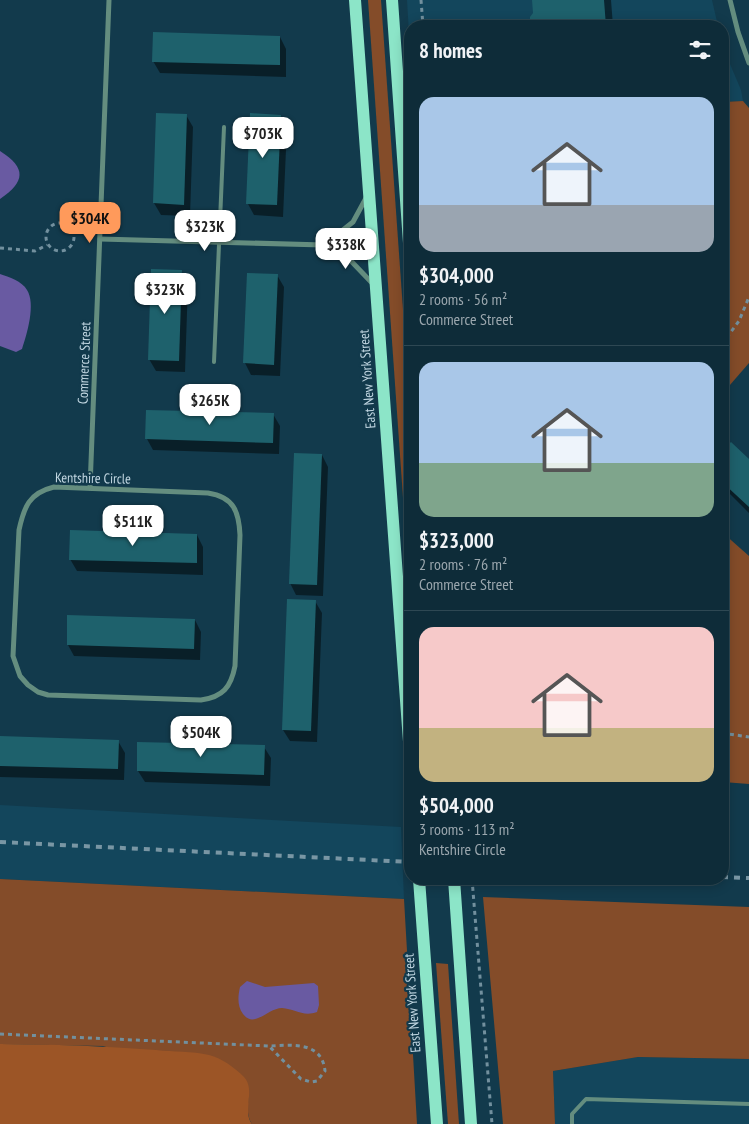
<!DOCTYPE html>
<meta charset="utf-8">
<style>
body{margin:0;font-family:"PT Sans Narrow",sans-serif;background:#1c3844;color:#f1f3f6;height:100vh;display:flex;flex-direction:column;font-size:19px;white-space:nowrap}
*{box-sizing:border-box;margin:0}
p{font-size:16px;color:#9ba7ae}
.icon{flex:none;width:28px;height:28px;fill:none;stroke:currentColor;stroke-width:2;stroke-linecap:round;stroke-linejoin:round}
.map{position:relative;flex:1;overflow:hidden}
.panel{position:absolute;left:404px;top:20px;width:325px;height:865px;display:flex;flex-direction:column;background:#0e2c39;border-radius:20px;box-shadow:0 2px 12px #0003,0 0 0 1px #2e4853}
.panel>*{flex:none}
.price{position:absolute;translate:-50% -42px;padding:0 11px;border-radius:10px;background:#fff;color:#222;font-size:16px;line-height:32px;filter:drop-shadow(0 1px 2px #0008)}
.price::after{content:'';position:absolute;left:50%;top:30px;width:15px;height:11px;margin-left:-8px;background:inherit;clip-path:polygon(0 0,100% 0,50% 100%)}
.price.on{background:#ff9a5b;color:#111}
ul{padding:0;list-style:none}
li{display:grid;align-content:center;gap:10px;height:265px;padding:0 15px}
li+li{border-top:1px solid #2e4853}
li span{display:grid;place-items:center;height:155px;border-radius:15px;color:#555}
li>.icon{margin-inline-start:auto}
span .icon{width:90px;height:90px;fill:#fffc;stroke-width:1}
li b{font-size:21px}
h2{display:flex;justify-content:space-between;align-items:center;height:60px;padding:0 15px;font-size:21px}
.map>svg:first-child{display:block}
.built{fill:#13465c}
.green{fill:#844c29}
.forest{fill:#9c5526}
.water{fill:#695aa2}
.shadow{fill:#0007}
.building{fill:#1e616c}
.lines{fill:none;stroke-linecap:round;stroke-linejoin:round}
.path{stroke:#72909e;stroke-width:3;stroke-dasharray:4 4;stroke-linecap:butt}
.lane{stroke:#648d7f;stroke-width:4}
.street{stroke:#648d7f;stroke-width:5}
.primary{stroke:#8ce5c8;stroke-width:12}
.rail{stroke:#7996a4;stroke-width:4;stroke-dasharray:6 6;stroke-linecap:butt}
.labels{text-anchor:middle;stroke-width:4.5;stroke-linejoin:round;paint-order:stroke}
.street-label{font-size:14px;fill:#c2d7e2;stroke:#123a4c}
</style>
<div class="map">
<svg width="749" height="1124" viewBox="0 0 749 1124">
<rect width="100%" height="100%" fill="#123a4c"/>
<!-- built -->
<g class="built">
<path d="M407,0h305l6,26h-308v25z"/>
<path d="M722,45l19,45 2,11 -20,1z"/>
<path d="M0,805l401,22 3,72 -404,-20z"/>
<path d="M638,1057l111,2v65h-194l-2,-53z"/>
</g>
<!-- green -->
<g class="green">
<path d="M368,0h13l29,408v189z"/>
<path d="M743,101l6,7v255l-26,30v-291z"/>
<path d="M723,533l26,23v228l-26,-2z"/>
<path d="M0,879l404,20 13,225h-165c-6,-8 -4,-21 -3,-31l-146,-47 -103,-2z"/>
<path d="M483,897l266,10v152l-111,-2 -85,14 2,53h-52z"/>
<path d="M436,963l12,1 11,160h-11z"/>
</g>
<!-- forest -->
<path class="forest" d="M0,1044c52,0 104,2 156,6 17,2 36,1 53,5 13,3 26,13 35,22 12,13 -2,34 8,47h-252z"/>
<!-- water -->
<g class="water">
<path d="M0,151c27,17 25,31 0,48z"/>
<path d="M0,274c9,3 22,7 27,16 9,14 0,44 -5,59l-6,3 -16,-6z"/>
<path d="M247,981l18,6 49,-4 4,3 1,19 -2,7c-14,5 -22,-3 -35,-4 -14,0 -28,21 -39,6 -6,-8 -5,-18 -3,-27z"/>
</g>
<!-- shadow -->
<g class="shadow">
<path d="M533,0h78l2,26h-81l-1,-9 3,-3z"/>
<path d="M280,37l6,12v28l-126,-4 -7,-12z"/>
<path d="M158,114l28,1 7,12 -3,89 -29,-1 -7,-12z"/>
<path d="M280,116l7,11 -4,90 -29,-2 -6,-11z"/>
<path d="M181,271l7,12 -3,89 -29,-1 -7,-12z"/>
<path d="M248,274l29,1 7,12 -4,89 -29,-1 -6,-12z"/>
<path d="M273,414l7,12 -1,28 -126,-4 -6,-11z"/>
<path d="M722,453l27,8v52l-27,-27v-21l2,-1z"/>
<path d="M322,455l6,12 -5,129 -27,-1 -6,-12z"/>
<path d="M197,535l6,12v28l-126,-4 -7,-12z"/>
<path d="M315,601l7,12 -5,129 -27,-1 -7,-11z"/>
<path d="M195,620l6,12 -1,28 -126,-4 -6,-11z"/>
<path d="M0,738l118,3 7,12 -1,27 -124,-3z"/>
<path d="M264,747l7,11 -1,28 -125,-4 -7,-11z"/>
</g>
<!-- building -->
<g class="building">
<path d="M532,0h72l2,26h-76v-9l3,-4z"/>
<path d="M153,32l127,4v29l-128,-3z"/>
<path d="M156,113l31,1 -3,91 -31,-2z"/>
<path d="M250,113l31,2 -4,90 -31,-1z"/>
<path d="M151,269l31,1 -3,91 -31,-1z"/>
<path d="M247,273l31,1 -4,91 -31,-2z"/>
<path d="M146,410l128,3 -1,30 -128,-4z"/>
<path d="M731,442l18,17v48l-27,-25v-19l2,-1 -2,-2v-9z"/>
<path d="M294,453l28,1 -5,131 -28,-1z"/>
<path d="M70,530l127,4v29l-128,-3z"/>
<path d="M287,599l29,1 -5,131 -29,-1z"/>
<path d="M67,615l128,4 -1,30 -127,-4z"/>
<path d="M0,736l119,4 -1,29 -118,-3z"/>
<path d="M137,742l128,3 -1,30 -127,-4z"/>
</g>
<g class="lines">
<!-- path -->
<g class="path">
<path d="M421,0l2,26"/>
<circle cx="60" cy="237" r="14"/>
<path d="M0,248l35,3 12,-6"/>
<path d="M722,344l17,-23 10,-24"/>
<path d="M722,733l27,4"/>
<path d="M472,879l20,245"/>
<path d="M0,1034l269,12c23,-1 53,-5 56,25l-8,10 -6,1 -10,-3 -32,-33"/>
</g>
<!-- lane -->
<g class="lane">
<path d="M214,362l10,-235"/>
<path d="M572,1124v-10l14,-15 163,5"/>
</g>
<!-- street -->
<g class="street">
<path d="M730,0l8,32 11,31"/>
<path d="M100,239l224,6 27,16 23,24"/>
<path d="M324,245l29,-23 13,-24"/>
<path d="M54,487l154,6c26,4 31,19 32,42l-5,131c-4,21 -12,31 -34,34l-153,-5 -10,-3 -10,-7 -8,-9 -7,-20 6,-126c5,-23 10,-37 35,-43z"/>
<path d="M90,488l19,-488"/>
</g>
<!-- primary -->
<g class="primary">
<path d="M355,0l55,755"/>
<path d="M392,0l18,257"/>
<path d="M419,879l18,245"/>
<path d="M454,879l17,245"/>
</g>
<!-- rail -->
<g class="rail">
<path d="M0,842l410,20"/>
<path d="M722,877l27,1"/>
</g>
</g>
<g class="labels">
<!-- street labels -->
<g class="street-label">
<text transform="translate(84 363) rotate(-88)" y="5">Commerce Street</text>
<text transform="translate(367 379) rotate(-94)" y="5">East New York Street</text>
<text transform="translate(93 478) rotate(1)" y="5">Kentshire Circle</text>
<text transform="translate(412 1003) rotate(-94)" y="5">East New York Street</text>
</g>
</g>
</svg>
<b class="price" style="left:263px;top:159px">$703K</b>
<b class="price on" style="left:90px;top:244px">$304K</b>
<b class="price" style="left:205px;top:252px">$323K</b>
<b class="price" style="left:346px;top:270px">$338K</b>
<b class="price" style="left:165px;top:315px">$323K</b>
<b class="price" style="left:210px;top:426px">$265K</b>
<b class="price" style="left:133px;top:547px">$511K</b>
<b class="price" style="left:201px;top:758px">$504K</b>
<section class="panel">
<h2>8 homes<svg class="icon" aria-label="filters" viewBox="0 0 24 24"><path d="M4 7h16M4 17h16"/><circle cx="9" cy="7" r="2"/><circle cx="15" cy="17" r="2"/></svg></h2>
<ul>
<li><span style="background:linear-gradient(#a9c7e8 70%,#9aa5b1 0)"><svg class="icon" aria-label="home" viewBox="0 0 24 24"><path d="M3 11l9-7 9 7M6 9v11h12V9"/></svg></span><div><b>$304,000</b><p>2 rooms · 56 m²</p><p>Commerce Street</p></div></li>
<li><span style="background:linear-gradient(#a9c7e8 65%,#7fa58c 0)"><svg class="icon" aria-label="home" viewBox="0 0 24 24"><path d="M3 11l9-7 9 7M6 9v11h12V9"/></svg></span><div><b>$323,000</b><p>2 rooms · 76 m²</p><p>Commerce Street</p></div></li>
<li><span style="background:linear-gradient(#f6c9c9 65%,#c2b280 0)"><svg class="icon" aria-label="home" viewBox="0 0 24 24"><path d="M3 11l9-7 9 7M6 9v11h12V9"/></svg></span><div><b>$504,000</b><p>3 rooms · 113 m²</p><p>Kentshire Circle</p></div></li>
</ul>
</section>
</div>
